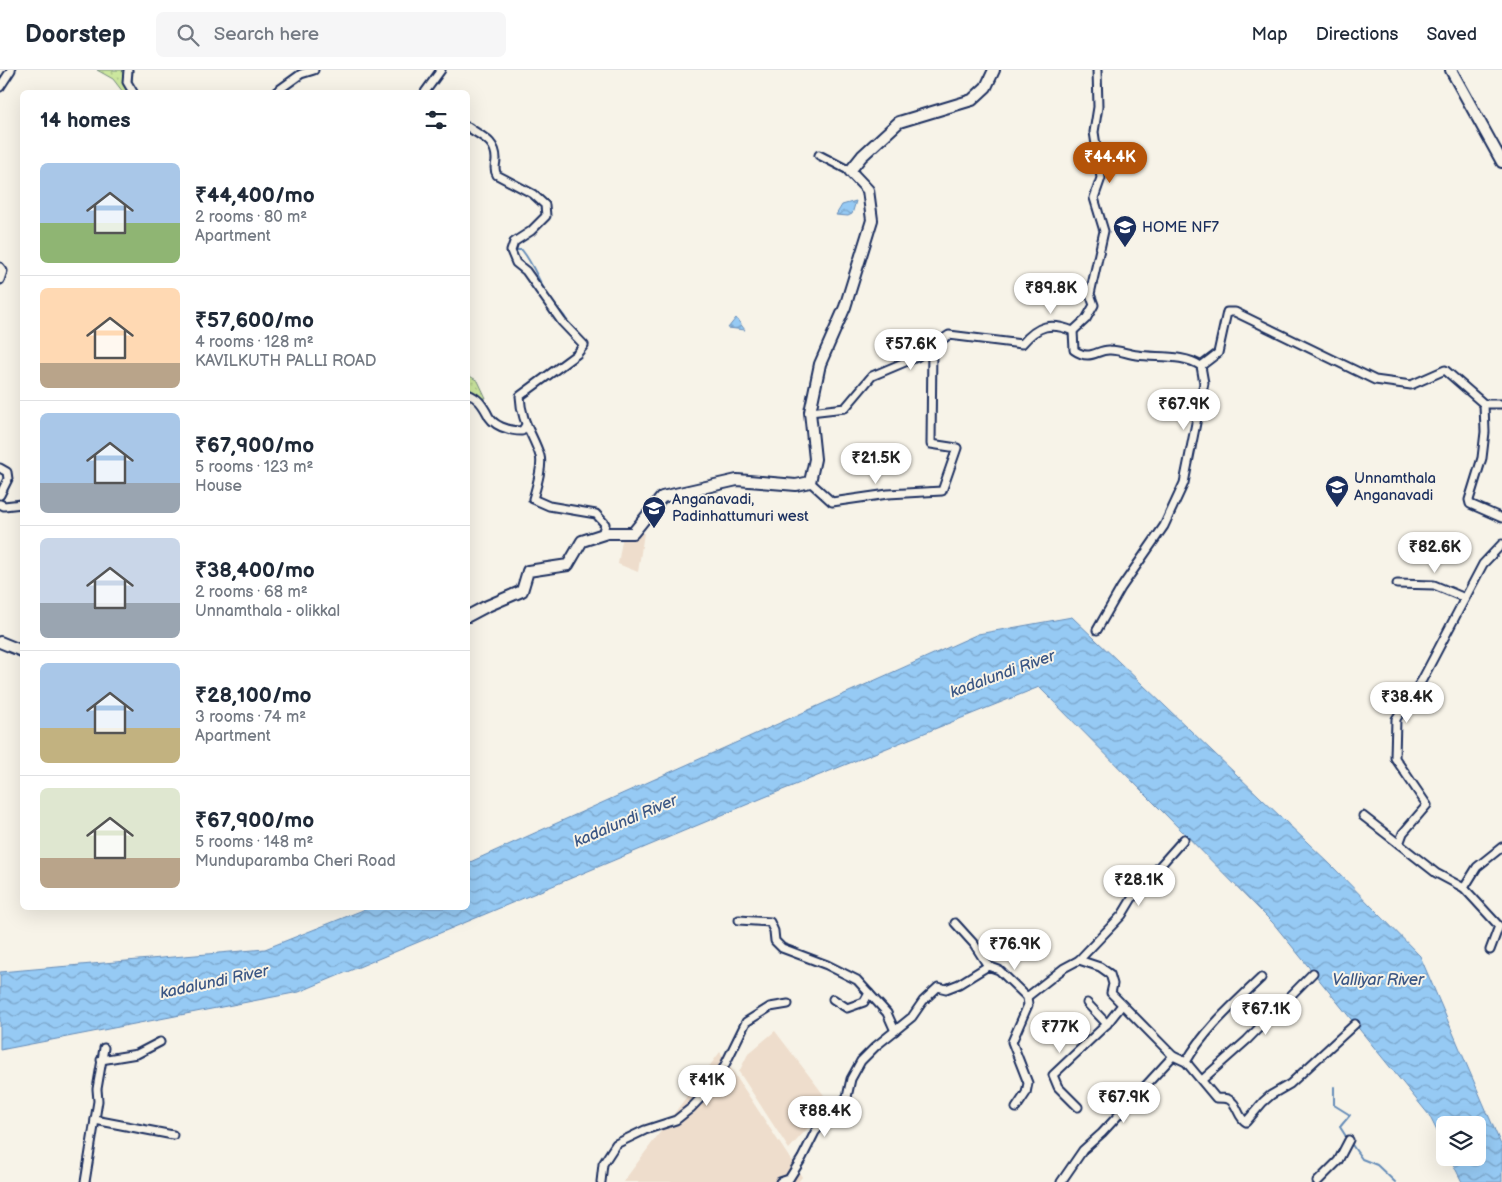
<!DOCTYPE html>
<meta charset="utf-8">
<style>
body{margin:0;font-family:"Balsamiq Sans",sans-serif;background:#f6f6f7;color:#1f2937;height:100vh;display:flex;flex-direction:column;font-size:19px;white-space:nowrap}
*{box-sizing:border-box;margin:0}
p{font-size:16px;color:#747a83}
.icon{flex:none;width:28px;height:28px;fill:none;stroke:currentColor;stroke-width:2;stroke-linecap:round;stroke-linejoin:round}
.map{position:relative;flex:1;overflow:hidden}
.side{position:absolute;left:20px;top:20px;width:450px;height:820px;display:flex;flex-direction:column;background:#fff;border-radius:8px;box-shadow:0 5px 20px #0002}
.side>*{flex:none}
.buttons{position:absolute;left:1436px;top:1046px;display:grid;gap:10px}
.buttons a{display:grid;place-items:center;width:50px;height:50px;border-radius:8px;background:#fff;box-shadow:0 5px 20px #0002;font-size:25px}
.price{position:absolute;translate:-50% -42px;padding:0 11px;border-radius:18px;background:#fff;color:#222;font-size:16px;line-height:32px;filter:drop-shadow(0 1px 2px #0008)}
.price::after{content:'';position:absolute;left:50%;top:30px;width:15px;height:11px;margin-left:-8px;background:inherit;clip-path:polygon(0 0,100% 0,50% 100%)}
.price.on{background:#b45309;color:#fff}
ul{padding:0;list-style:none}
li{display:flex;align-items:center;gap:15px;height:125px;padding:0 20px}
li+li{border-top:1px solid #e0e1e3}
li span{display:grid;place-items:center;flex:none;width:140px;height:100px;border-radius:8px;color:#555}
li>.icon{margin-inline-start:auto}
span .icon{width:60px;height:60px;fill:#fffc;stroke-width:1}
li b{font-size:21px}
h2{display:flex;justify-content:space-between;align-items:center;height:60px;padding:0 20px;font-size:21px}
header{display:flex;align-items:center;gap:30px;box-sizing:border-box;height:70px;padding:0 25px;background:#fff;border-bottom:1px solid #e0e1e3}
header strong{font-size:24px}
nav{display:flex;gap:28px;margin-inline-start:auto;font-size:18px}
.search{width:350px;height:45px;background:#f6f6f7;display:flex;align-items:center;gap:12px;box-sizing:border-box;padding:0 18px;border-radius:8px;color:#747a83;font-size:19px}
.map>svg:first-child{display:block}
.built{fill:#edc}
.grass{fill:url(#grass-dots);stroke:#748b7e}
.water{fill:url(#water-waves);stroke:#658cb8}
.lines{fill:none;stroke-linecap:round;stroke-linejoin:round}
.stream{stroke:#658cb8;stroke-width:2}
.minor-casing{stroke:#1b2f5e;stroke-width:11}
.secondary-casing{stroke:#1b2f5e;stroke-width:14}
.minor{stroke:#f7f3e8;stroke-width:7}
.secondary{stroke:#f7f3e8;stroke-width:10}
.labels{text-anchor:middle;stroke-width:4;stroke-linejoin:round;paint-order:stroke}
.poi-label{font-size:15px;fill:#1b2f5e;stroke:#f7f3e8;text-anchor:start}
.water-label{font-size:16px;font-style:italic;fill:#3a5684;stroke:#f7f3e8}
</style>
<header>
<strong>Doorstep</strong>
<div class="search"><svg class="icon" aria-label="search" viewBox="0 0 24 24"><circle cx="10" cy="10" r="6"/><path d="M15 15l6 6"/></svg>Search here</div>
<nav><a>Map</a><a>Directions</a><a>Saved</a></nav>
</header>
<div class="map">
<svg width="1502" height="1112" viewBox="0 0 1502 1112">
<defs>
<pattern id="grass-dots" width="8" height="8" patternUnits="userSpaceOnUse" patternTransform="scale(1.25)"><rect width="8" height="8" fill="#cce79e"/><path d="M2 2h.1M6 6h.1" fill="none" stroke="#afc68a" stroke-width="1.8" stroke-linecap="round"/></pattern>
<pattern id="water-waves" width="16" height="10" patternUnits="userSpaceOnUse" patternTransform="scale(1.25)"><rect width="16" height="10" fill="#96caf4"/><path d="M0 5q4-4 8 0t8 0" fill="none" stroke="#7aa4c9"/></pattern>
</defs>
<rect width="100%" height="100%" fill="#f7f3e8"/>
<filter id="ink" filterUnits="userSpaceOnUse"><feTurbulence type="fractalNoise" baseFrequency=".02" numOctaves="2"/><feDisplacementMap in="SourceGraphic" scale="10" xChannelSelector="R" yChannelSelector="G"/><feConvolveMatrix kernelMatrix="1 2 1 2 8 2 1 2 1" color-interpolation-filters="sRGB"/></filter>
<g filter="url(#ink)">
<!-- built -->
<g class="built">
<path d="M644,463l-6,39 -20,-8 5,-29z"/>
<path d="M775,961l55,72 -41,46 -50,-77 9,-18z"/>
<path d="M720,982l82,125 -4,5h-175z"/>
</g>
<!-- grass -->
<g class="grass">
<path d="M97,0h36l-1,16 7,6h-16l-10,-13z"/>
<path d="M468,305l10,6 8,17 -18,1z"/>
</g>
<!-- water -->
<g class="water">
<path d="M856,131l-4,13 -4,2 -12,-1 6,-10z"/>
<path d="M736,248l9,12 -17,-2z"/>
<path d="M1072,547l259,248 89,91 82,191v35h-40l-12,-24h28v-33h-33v22l-16,-32 -156,-192 -234,-236 -274,110 -466,195 -299,58v-78l265,-23 103,-41h100v-45l510,-229z"/>
</g>
<g class="lines">
<!-- stream -->
<g class="stream">
<path d="M514,180h8c12,15 17,32 27,48 6,9 15,15 19,25"/>
<path d="M1334,1017v18l16,10 -10,12 7,11"/>
<path d="M1350,1072l12,17 15,6 18,17"/>
</g>
<!-- minor casing -->
<g class="minor-casing">
<g id="minor">
<path d="M128,0l-1,12 6,10"/>
<path d="M0,17l11,-17"/>
<path d="M276,22l25,-18 13,-4"/>
<path d="M425,22l16,-22"/>
<path d="M468,57c12,9 28,13 28,32 0,6 -3,10 1,16l36,19 12,11 1,11 -15,15 -17,11 -3,9 5,12 10,8 36,51 22,23 -7,9 -57,42c1,26 13,38 20,60 3,10 -4,32 -7,43l16,7 47,8 9,10 -3,11"/>
<path d="M819,85l31,16"/>
<path d="M0,197l3,4 -3,9"/>
<path d="M1073,261l1,19c17,12 23,-1 36,0 9,0 18,4 27,5 20,3 47,-1 64,11l3,17 -20,100 -20,43 -43,62 -24,42"/>
<path d="M1201,296l17,-13 9,-41h8l140,68 36,5 34,-15 39,34h18"/>
<path d="M468,324c10,4 14,10 19,19 5,13 22,18 35,18l4,-6"/>
<path d="M1484,334l1,28 -3,26 -13,42 1,4 32,14"/>
<path d="M810,342l35,-4 27,-32 45,-19 32,-22 73,9c16,-19 29,-22 51,-13l13,-12 8,-14 -4,-11 14,-63 -10,-33 7,-20 -7,-46 4,-25 -1,-37"/>
<path d="M0,398l7,4 1,7 -8,16"/>
<path d="M810,412l22,20 56,-8 54,-3 15,-43 -26,-4 1,-97"/>
<path d="M0,434l4,2 18,-2"/>
<path d="M1397,514l37,1 31,13"/>
<path d="M1363,746l36,28"/>
<path d="M1464,818l-28,-15 -37,-29 4,-11 24,-28 -32,-47 1,-39 26,-39 61,-116 19,-20"/>
<path d="M739,850l31,2 4,9 1,10 7,7 45,17 30,15 30,33 8,18"/>
<path d="M955,853l19,21 14,22"/>
<path d="M1490,880l9,-24 -35,-38 13,-21 25,-20"/>
<path d="M1079,890l43,-45 12,-20 50,-56"/>
<path d="M833,929l14,9 17,-6 5,-9"/>
<path d="M1087,933l20,21"/>
<path d="M101,990l36,-6 23,-12"/>
<path d="M1186,992c19,-33 48,-58 75,-84"/>
<path d="M1202,1010l45,-40 66,-67"/>
<path d="M1078,1037l-20,-20 -5,-12 54,-51 15,-19"/>
<path d="M1016,1038l10,-15 2,-10 -16,-41 16,-37 -1,-8"/>
<path d="M95,1050l78,15"/>
<path d="M85,1112l13,-81 -1,-12 7,-41"/>
<path d="M601,1112l2,-18 13,-20 29,-14 31,-10 15,-12 26,-27 29,-59 24,-15 18,-3"/>
<path d="M780,1112l9,-3 13,-21 13,-26 15,-18 17,-17 4,-18 10,-18 15,-15 36,-29 11,-16 15,-14 8,2 13,-5 29,-18 11,4 28,27 37,-29 15,-8 21,7 10,7 3,10 -2,9 62,63 13,6 30,36c4,0 9,0 12,1 10,4 9,18 18,23l17,-20 8,-7 19,-11 65,-60"/>
<path d="M1061,1112l22,-32 19,-17 71,-77"/>
<path d="M1317,1112l21,-21 11,-21"/>
</g>
</g>
<!-- secondary casing -->
<g class="secondary-casing">
<g id="secondary">
<path d="M1451,0l51,92"/>
<path d="M468,546l17,-9 37,-16 6,-20 40,-6 14,-24 25,-8h26l29,-36 75,-17 59,5 14,-3 5,-23 -5,-47 10,-48 25,-57 27,-87 -4,-30 -18,-19 12,-15 37,-34 73,-22 14,-13 8,-17"/>
<path d="M0,572l22,9"/>
</g>
</g>
<!-- minor -->
<use href="#minor" class="minor"/>
<!-- secondary -->
<use href="#secondary" class="secondary"/>
</g>
</g>
<!-- icons -->
<defs>
<g id="school-pin" transform="scale(1.25)"><path d="M0 17L-7.5 6A9.5 9.5 0 1 1 7.5 6Z" fill="#1b2f5e" stroke="#f7f3e8"/><path d="M0-5L7-2L0 1L-7-2ZM-4 1L0 2.5L4 1V4Q0 6-4 4Z" fill="#fff"/></g>
</defs>
<g fill-rule="evenodd">
<use href="#school-pin" x="1125" y="157"/>
<use href="#school-pin" x="1337" y="417"/>
<use href="#school-pin" x="654" y="438"/>
</g>
<g class="labels">
<!-- poi labels -->
<g class="poi-label">
<text x="1142" y="162">HOME NF7</text>
<text x="1354" y="413">Unnamthala<tspan x="1354" dy="17">Anganavadi</tspan></text>
<text x="672" y="434">Anganavadi,<tspan x="672" dy="17">Padinhattumuri west</tspan></text>
</g>
<!-- water labels -->
<g class="water-label">
<text transform="translate(1002 603) rotate(-20)" y="6">kadalundi River</text>
<text transform="translate(625 750) rotate(-23)" y="6">kadalundi River</text>
<text x="1378" y="915">Valliyar River</text>
<text transform="translate(214 911) rotate(-12)" y="6">kadalundi River</text>
</g>
</g>
</svg>
<div class="buttons">
<a><svg class="icon" aria-label="layers" viewBox="0 0 24 24"><path d="M12 4l9 5-9 5-9-5zM3 14l9 5 9-5"/></svg></a>
</div>
<b class="price on" style="left:1110px;top:114px">₹44.4K</b>
<b class="price" style="left:1051px;top:245px">₹89.8K</b>
<b class="price" style="left:911px;top:301px">₹57.6K</b>
<b class="price" style="left:1184px;top:361px">₹67.9K</b>
<b class="price" style="left:876px;top:415px">₹21.5K</b>
<b class="price" style="left:1435px;top:504px">₹82.6K</b>
<b class="price" style="left:1407px;top:654px">₹38.4K</b>
<b class="price" style="left:1139px;top:837px">₹28.1K</b>
<b class="price" style="left:1015px;top:901px">₹76.9K</b>
<b class="price" style="left:1266px;top:966px">₹67.1K</b>
<b class="price" style="left:1060px;top:984px">₹77K</b>
<b class="price" style="left:707px;top:1037px">₹41K</b>
<b class="price" style="left:1124px;top:1054px">₹67.9K</b>
<b class="price" style="left:825px;top:1068px">₹88.4K</b>
<section class="side">
<h2>14 homes<svg class="icon" aria-label="filters" viewBox="0 0 24 24"><path d="M4 7h16M4 17h16"/><circle cx="9" cy="7" r="2"/><circle cx="15" cy="17" r="2"/></svg></h2>
<ul>
<li><span style="background:linear-gradient(#a9c7e8 60%,#8fb573 0)"><svg class="icon" aria-label="home" viewBox="0 0 24 24"><path d="M3 11l9-7 9 7M6 9v11h12V9"/></svg></span><div><b>₹44,400/mo</b><p>2 rooms · 80 m²</p><p>Apartment</p></div></li>
<li><span style="background:linear-gradient(#ffd9b3 75%,#b9a48a 0)"><svg class="icon" aria-label="home" viewBox="0 0 24 24"><path d="M3 11l9-7 9 7M6 9v11h12V9"/></svg></span><div><b>₹57,600/mo</b><p>4 rooms · 128 m²</p><p>KAVILKUTH PALLI ROAD</p></div></li>
<li><span style="background:linear-gradient(#a9c7e8 70%,#9aa5b1 0)"><svg class="icon" aria-label="home" viewBox="0 0 24 24"><path d="M3 11l9-7 9 7M6 9v11h12V9"/></svg></span><div><b>₹67,900/mo</b><p>5 rooms · 123 m²</p><p>House</p></div></li>
<li><span style="background:linear-gradient(#c9d6e8 65%,#9aa5b1 0)"><svg class="icon" aria-label="home" viewBox="0 0 24 24"><path d="M3 11l9-7 9 7M6 9v11h12V9"/></svg></span><div><b>₹38,400/mo</b><p>2 rooms · 68 m²</p><p>Unnamthala - olikkal</p></div></li>
<li><span style="background:linear-gradient(#a9c7e8 65%,#c2b280 0)"><svg class="icon" aria-label="home" viewBox="0 0 24 24"><path d="M3 11l9-7 9 7M6 9v11h12V9"/></svg></span><div><b>₹28,100/mo</b><p>3 rooms · 74 m²</p><p>Apartment</p></div></li>
<li><span style="background:linear-gradient(#dfe7d0 70%,#b9a48a 0)"><svg class="icon" aria-label="home" viewBox="0 0 24 24"><path d="M3 11l9-7 9 7M6 9v11h12V9"/></svg></span><div><b>₹67,900/mo</b><p>5 rooms · 148 m²</p><p>Munduparamba Cheri Road</p></div></li>
</ul>
</section>
</div>
